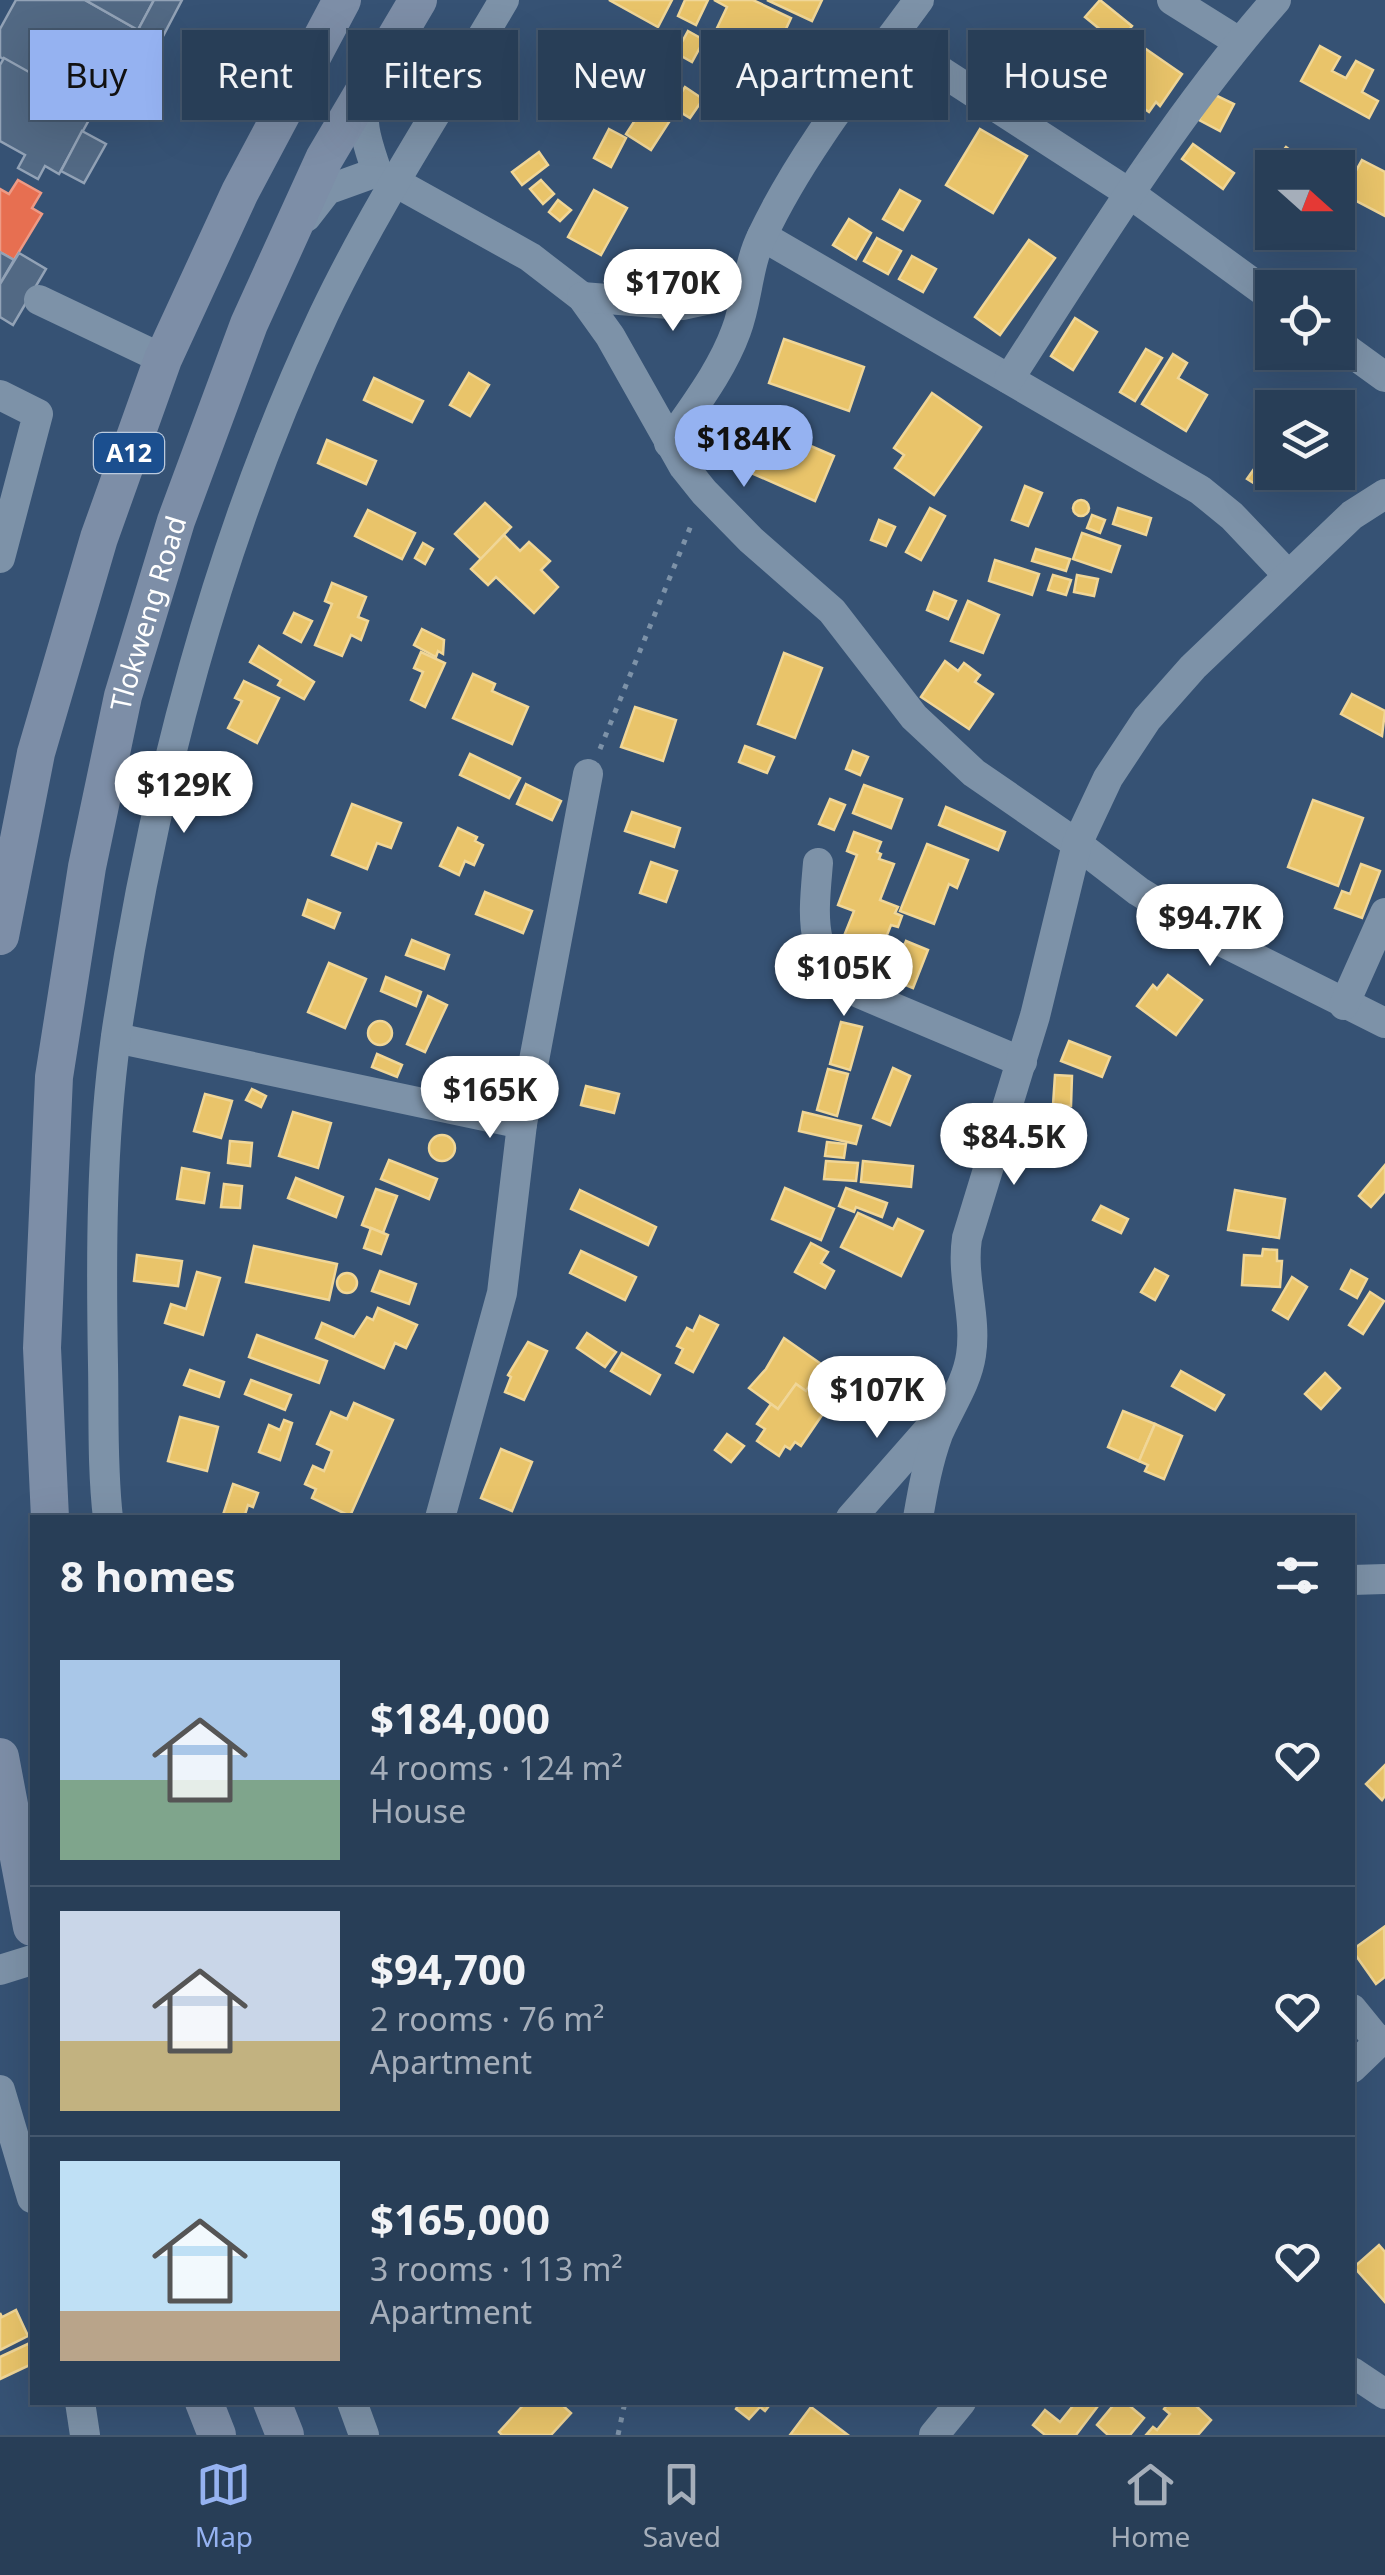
<!DOCTYPE html>
<meta charset="utf-8">
<style>
body{margin:0;font-family:"Noto Sans",sans-serif;background:#344961;color:#f1f3f6;height:100vh;display:flex;flex-direction:column;font-size:38px;white-space:nowrap}
*{box-sizing:border-box;margin:0}
p{font-size:32px;color:#a5aeba}
.icon{flex:none;width:55px;height:55px;fill:none;stroke:currentColor;stroke-width:2;stroke-linecap:round;stroke-linejoin:round}
.map{position:relative;flex:1;overflow:hidden}
.sheet{position:absolute;left:30px;top:1515px;width:1325px;height:890px;display:flex;flex-direction:column;background:#283e57;border-radius:0px;box-shadow:0 10px 40px #0002,0 0 0 2px #44576d}
.sheet>*{flex:none}
.hud{position:absolute;left:30px;top:30px;width:1325px;height:90px;display:flex;gap:20px}
.needle{width:65px;rotate:111deg}
.controls{position:absolute;left:1255px;top:150px;display:grid;gap:20px}
.controls a{display:grid;place-items:center;width:100px;height:100px;border-radius:0px;background:#283e57;box-shadow:0 10px 40px #0002,0 0 0 2px #44576d;font-size:50px}
.price{position:absolute;translate:-50% -85px;padding:0 22px;border-radius:35px;background:#fff;color:#222;font-size:32px;line-height:65px;filter:drop-shadow(0 2px 5px #0008)}
.price::after{content:'';position:absolute;left:50%;top:60px;width:30px;height:22px;margin-left:-15px;background:inherit;clip-path:polygon(0 0,100% 0,50% 100%)}
.price.current{background:#95b2f1;color:#111}
ul{padding:0;list-style:none}
li{display:flex;align-items:center;gap:30px;height:250px;padding:0 30px}
li+li{border-top:2px solid #44576d}
li span{display:grid;place-items:center;flex:none;width:280px;height:200px;border-radius:0px;color:#555}
li>.icon{margin-inline-start:auto}
span .icon{width:120px;height:120px;fill:#fffc;stroke-width:1}
li b{font-size:42px}
h2{display:flex;justify-content:space-between;align-items:center;height:120px;padding:0 30px;font-size:42px}
.chip{padding:0 35px;border-radius:0px;background:#283e57;box-shadow:0 10px 40px #0002,0 0 0 2px #44576d;font-size:35px;line-height:90px}
.chip.current{background:#95b2f1;color:#111}
.dock{display:flex;justify-content:space-around;align-items:center;height:140px;border-top:2px solid #44576d;background:#283e57;font-size:28px;color:#a5aeba}
.dock a{display:grid;justify-items:center;gap:5px}
.dock .current{color:#95b2f1}
.map>svg:first-child{display:block}
.homes{fill:#e9c46a;stroke:#f0d697;stroke-width:2.5}
.shops{fill:#e76f51;stroke:#ee9a85;stroke-width:2.5}
.building{fill:#526984;stroke:#92a2b6;stroke-width:2.5}
.lines{fill:none;stroke-linecap:round;stroke-linejoin:round}
.path{stroke:#7d92a8;stroke-width:5;stroke-dasharray:5 8;stroke-linecap:butt}
.minor{stroke:#7d92a8;stroke-width:30}
.major{stroke:#7d8ea7;stroke-width:38}
.labels{text-anchor:middle;stroke-width:10;stroke-linejoin:round;paint-order:stroke}
.shield{fill:#1b4f8f;stroke:#bbcadd;stroke-width:2.5}
.shield-label{font-size:25px;font-weight:bold;fill:#fff}
.street-label{font-size:28px;fill:#fff;stroke:#1b4f8f}
</style>
<div class="map">
<svg width="1385" height="2435" viewBox="0 0 1385 2435">
<rect width="100%" height="100%" fill="#365274"/>
<!-- homes -->
<g class="homes">
<path d="M609,0h63l-14,27z"/>
<path d="M685,0h23l-12,25 -18,-9z"/>
<path d="M714,0h39l38,18 -12,26 -10,-5 -17,39 -36,-17 13,-28 -12,-5 10,-21z"/>
<path d="M767,0h55l-10,21z"/>
<path d="M1100,0l32,26 -14,18 -33,-27z"/>
<path d="M688,31l16,9 -12,22 -16,-9z"/>
<path d="M1130,38l52,36 -22,32 -4,-4 -7,10 -30,-21 6,-10 -17,-11z"/>
<path d="M1320,46l20,11 -8,14 14,7 10,-17 17,9 -11,22 16,9 -9,17 -68,-37z"/>
<path d="M685,87l18,12 -13,19 -18,-11z"/>
<path d="M1213,94l21,10 -14,27 -21,-11z"/>
<path d="M648,100l25,16 -22,34 -25,-16z"/>
<path d="M609,129l17,9 -15,29 -17,-9z"/>
<path d="M980,129l47,27 -34,57 -47,-28z"/>
<path d="M1193,144l41,29 -11,16 -41,-30z"/>
<path d="M1286,147l18,14 -5,7h-27v32l-16,-14z"/>
<path d="M539,152l9,13 -26,20 -10,-13z"/>
<path d="M1362,160l23,12v44l-42,-22z"/>
<path d="M541,180l13,14 -11,10 -13,-15z"/>
<path d="M594,190l33,18 -26,47 -33,-18z"/>
<path d="M900,190l20,11 -17,29 -20,-11z"/>
<path d="M558,200l13,10 -11,11 -11,-9z"/>
<path d="M849,219l22,14 -15,26 -23,-14z"/>
<path d="M877,238l24,13 -13,23 -24,-13z"/>
<path d="M1029,240l26,18 -55,77 -25,-18z"/>
<path d="M912,256l24,13 -13,23 -24,-13z"/>
<path d="M1075,318l22,14 -24,38 -22,-14z"/>
<path d="M784,339l80,28 -15,44 -80,-28z"/>
<path d="M1146,349l16,9 -27,43 -15,-9z"/>
<path d="M1173,354l14,9 -9,15 29,17 -21,36 -44,-27z"/>
<path d="M469,373l20,12 -19,31 -20,-11z"/>
<path d="M374,378l49,23 -11,21 -48,-22z"/>
<path d="M932,393l49,34 -47,68 -39,-27 9,-13 -10,-7z"/>
<path d="M753,421l81,35 -19,45 -82,-36z"/>
<path d="M327,440l49,21 -10,23 -48,-21z"/>
<path d="M1254,469l12,8 -6,10 -13,-8z"/>
<path d="M1025,486l17,7 -14,33 -16,-6z"/>
<circle cx="1081" cy="508" r="8"/>
<path d="M485,503l26,24 -30,32 -26,-25z"/>
<path d="M930,508l15,8 -24,44 -15,-8z"/>
<path d="M1118,508l33,10 -5,17 -33,-11z"/>
<path d="M368,510l47,23 -13,26 -47,-23z"/>
<path d="M1092,515l13,5 -5,13 -13,-5z"/>
<path d="M879,520l16,7 -9,19 -15,-6z"/>
<path d="M1082,533l38,13 -9,26 -38,-13z"/>
<path d="M504,535l16,16 9,-9 21,19 -9,9 17,17 -24,26 -38,-36 -8,8 -17,-16z"/>
<path d="M423,543l10,6 -8,15 -10,-6z"/>
<path d="M1036,549l34,10 -4,12 -34,-10z"/>
<path d="M995,560l44,14 -7,21 -43,-14z"/>
<path d="M1053,575l18,5 -5,15 -18,-5z"/>
<path d="M1077,575l21,4 -4,17 -20,-4z"/>
<path d="M332,583l34,14 -8,20 10,4 -7,19 -10,-5 -9,21 -27,-11 17,-41 -7,-3z"/>
<path d="M934,592l22,9 -8,18 -21,-9z"/>
<path d="M968,601l31,14 -16,38 -32,-12z"/>
<path d="M294,613l18,8 -11,21 -17,-9z"/>
<path d="M422,629l22,11 -1,14 -5,-3 -2,6 -22,-12z"/>
<path d="M259,646l55,36 -10,17 -26,-14 3,-5 -31,-18z"/>
<path d="M421,652l24,11 -20,44 -14,-7 12,-28 -9,-4z"/>
<path d="M784,653l38,15 -27,70 -37,-14z"/>
<path d="M945,661l13,10 6,-8 16,12 -5,7 18,12 -24,35 -48,-32z"/>
<path d="M473,674l22,10 -3,7 36,16 -16,37 -59,-26z"/>
<path d="M244,681l35,17 -22,45 -29,-15 14,-27 -7,-3z"/>
<path d="M1352,694l33,17 -3,25 -41,-22z"/>
<path d="M635,707l41,13 -13,41 -42,-14z"/>
<path d="M745,746l29,11 -7,16 -28,-11z"/>
<path d="M853,751l15,6 -8,18 -14,-6z"/>
<path d="M470,754l50,24 -11,20 -49,-23z"/>
<path d="M526,784l35,17 -9,19 -35,-16z"/>
<path d="M864,785l38,14 -11,29 -38,-15z"/>
<path d="M830,799l15,6 -11,25 -15,-6z"/>
<path d="M1313,800l50,18 -25,68 -50,-19z"/>
<path d="M352,804l49,19 -10,25 -14,-5 -10,26 -35,-14z"/>
<path d="M946,807l59,25 -7,18 -59,-25z"/>
<path d="M632,812l48,16 -6,19 -49,-16z"/>
<path d="M458,828l19,9 -2,4 8,4 -9,20 -9,-4 -6,14 -19,-9z"/>
<path d="M854,832l27,10 -4,10 4,2 -2,5 15,5 -14,36 18,7 -3,6 7,3 -4,11 -7,-2 -14,35 -37,-14 14,-35 -16,-6 19,-50 -10,-4z"/>
<path d="M927,844l41,16 -11,28 -8,-4 -15,40 -34,-13z"/>
<path d="M651,862l26,9 -11,31 -26,-9z"/>
<path d="M1361,864l19,7 -18,47 -27,-10 7,-17 8,3z"/>
<path d="M485,892l47,19 -9,22 -47,-19z"/>
<path d="M308,900l32,13 -6,15 -31,-13z"/>
<path d="M886,938l18,7 -15,40 -19,-7z"/>
<path d="M412,940l37,15 -5,14 -38,-14z"/>
<path d="M906,941l22,9 -15,38 -22,-9z"/>
<path d="M329,963l37,16 -21,49 -37,-16z"/>
<path d="M1168,975l34,25 -26,35 -39,-29 16,-21 4,4z"/>
<path d="M386,977l35,15 -5,14 -35,-15z"/>
<path d="M428,996l19,9 -22,47 -18,-8z"/>
<circle cx="380" cy="1033" r="12"/>
<path d="M841,1022l21,5 -12,43 -20,-6z"/>
<path d="M1069,1041l41,16 -8,20 -41,-16z"/>
<path d="M377,1054l25,11 -5,12 -25,-10z"/>
<path d="M893,1068l17,8 -20,49 -17,-7z"/>
<path d="M828,1069l20,5 -11,42 -20,-6z"/>
<path d="M1055,1075l17,1 -1,30 -18,-1z"/>
<path d="M586,1086l33,8 -5,19 -33,-8z"/>
<path d="M252,1089l14,7 -5,11 -15,-7z"/>
<path d="M205,1094l27,7 -11,37 -27,-7z"/>
<path d="M1054,1111h12l-2,48h-16v-34h6z"/>
<path d="M293,1112l38,11 -13,45 -39,-12z"/>
<path d="M803,1112l58,14 -5,18 -57,-13z"/>
<circle cx="442" cy="1148" r="13"/>
<path d="M230,1141l22,2 -2,23 -22,-3z"/>
<path d="M827,1142l19,2 -2,14 -19,-2z"/>
<path d="M389,1160l48,19 -8,20 -48,-20z"/>
<path d="M826,1161l32,2 -2,18 -32,-2z"/>
<path d="M863,1161l50,5 -2,21 -50,-5z"/>
<path d="M1385,1165v26l-14,16 -12,-11z"/>
<path d="M182,1168l27,5 -5,30 -27,-4z"/>
<path d="M296,1178l47,19 -7,20 -48,-19z"/>
<path d="M224,1184l18,2 -2,22 -19,-1z"/>
<path d="M785,1188l49,21 -13,31 -49,-21z"/>
<path d="M846,1188l41,15 -5,14 -26,-10 -2,5 -15,-6z"/>
<path d="M376,1189l21,7 -14,37 -21,-8z"/>
<path d="M580,1190l76,37 -8,18 -77,-36z"/>
<path d="M1235,1190l50,9 -6,39 -51,-8z"/>
<path d="M1101,1206l27,13 -7,14 -28,-13z"/>
<path d="M858,1213l35,16 5,-10 25,12 -22,45 -60,-29z"/>
<path d="M371,1228l17,7 -7,19 -17,-6z"/>
<path d="M811,1243l17,9 -7,11 13,8 -9,17 -30,-16z"/>
<path d="M254,1246l83,18 -8,36 -83,-18z"/>
<path d="M1263,1249l14,1v11h5l-2,26 -38,-2 2,-30 18,1z"/>
<path d="M581,1251l55,26 -11,23 -55,-27z"/>
<path d="M137,1255l45,6 -4,25 -44,-5z"/>
<path d="M1155,1269l13,7 -13,24 -14,-8z"/>
<path d="M1351,1270l16,9 -10,19 -16,-9z"/>
<path d="M380,1271l36,13 -7,20 -37,-13z"/>
<path d="M197,1272l23,6 -17,57 -38,-12 6,-19 15,5z"/>
<circle cx="347" cy="1283" r="10"/>
<path d="M1292,1277l15,10 -19,32 -15,-9z"/>
<path d="M1370,1292l14,9 -21,33 -14,-9z"/>
<path d="M378,1308l39,17 -11,23 -11,-5 -11,25 -68,-30 6,-15 32,14 13,-20 6,3z"/>
<path d="M700,1316l18,9 -25,47 -17,-9 7,-14 -6,-3 10,-18 6,3z"/>
<path d="M587,1333l29,19 -11,15 -28,-19z"/>
<path d="M257,1335l70,26 -8,22 -70,-26z"/>
<path d="M784,1338l40,28 -18,25 -10,-7 -18,25 -29,-21 17,-19z"/>
<path d="M528,1342l19,9 -23,49 -19,-8 6,-15 -3,-2z"/>
<path d="M622,1353l38,22 -10,19 -39,-23z"/>
<path d="M190,1370l34,12 -5,15 -35,-12z"/>
<path d="M1181,1371l43,24 -9,15 -43,-24z"/>
<path d="M1325,1373l15,15 -19,21 -16,-15z"/>
<path d="M251,1380l40,15 -6,15 -40,-16z"/>
<path d="M796,1384l10,7 3,-5 22,16 -30,44 -6,-4 -5,7 -5,-3 -6,10 -22,-15 8,-12 -8,-5 14,-20 7,5z"/>
<path d="M354,1403l39,17 -43,96 -38,-18 4,-9 -11,-5 8,-18 11,5 8,-20 -15,-7 14,-32 16,7z"/>
<path d="M1123,1411l32,13 -16,37 -31,-14z"/>
<path d="M180,1417l38,10 -11,44 -39,-10z"/>
<path d="M284,1420l8,3 -12,37 -21,-8 10,-27 11,5z"/>
<path d="M1155,1424l27,12 -18,43 -19,-8 3,-6 -9,-4z"/>
<path d="M727,1434l17,12 -13,16 -16,-12z"/>
<path d="M501,1449l31,13 -20,49 -31,-13z"/>
<path d="M233,1484l25,9 -5,14 -5,-2 -4,13h-22z"/>
<path d="M1385,1765v31l-3,4 -16,-16z"/>
<path d="M1384,1927l1,50 -9,7 -24,-34z"/>
<path d="M1379,2245l6,7v50l-31,-35z"/>
<path d="M16,2310l12,26 -28,14v-37l2,4z"/>
<path d="M30,2343l2,21 -32,15v-22z"/>
<path d="M526,2402l14,3 19,-3 12,11 -20,22h-49l-3,-3z"/>
<path d="M740,2402h32l-7,9 -5,-4 -11,12 -13,-10z"/>
<path d="M1076,2402h25l-25,33h-31l-12,-10 12,-15 15,12z"/>
<path d="M1116,2402h9l19,16 -14,17h-22l-11,-10z"/>
<path d="M1169,2402h23l19,18 -13,15h-52l7,-8 4,3 13,-16 -6,-5z"/>
<path d="M811,2407l37,28h-58z"/>
</g>
<!-- shops -->
<path class="shops" d="M18,180l23,13 -9,15 10,6 -28,46 -14,-8v-63l9,5z"/>
<!-- building -->
<g class="building">
<path d="M16,0h69l53,30 -43,79 -95,-52v-28z"/>
<path d="M85,0h69l-16,30z"/>
<path d="M154,0h28l-21,40 -22,-12z"/>
<path d="M4,58l91,51 -36,65 -14,-8 -7,13 -20,-11 7,-13 -25,-14v-76z"/>
<path d="M121,60l22,13 -22,40 -22,-12z"/>
<path d="M82,131l24,13 -22,39 -23,-12z"/>
<path d="M0,252l14,8 -14,24z"/>
<path d="M19,253l27,16 -33,56 -13,-8v-33z"/>
</g>
<g class="lines">
<!-- path -->
<g class="path">
<path d="M600,749l92,-226"/>
<path d="M618,2435l7,-33"/>
</g>
<!-- minor -->
<g class="minor">
<path d="M1172,0l67,42"/>
<path d="M891,39l238,154 143,104"/>
<path d="M368,94c-10,28 0,50 9,78l153,85 52,40 28,39 74,131 20,25 47,48 81,71 82,106 60,56 103,71 61,47 71,44 176,88"/>
<path d="M306,217l21,-27 50,-18"/>
<path d="M762,236l438,254 32,26 56,59"/>
<path d="M582,297l100,8 28,-6 37,-18"/>
<path d="M39,300l124,59"/>
<path d="M1338,343l47,34"/>
<path d="M1009,379c84,-130 165,-263 267,-379"/>
<path d="M0,395l38,19 -38,144"/>
<path d="M669,443c24,-36 52,-71 67,-112 12,-31 11,-65 26,-95 40,-85 102,-161 157,-236"/>
<path d="M818,863c-5,58 -11,97 43,131l161,68"/>
<path d="M1344,1005l41,-92"/>
<path d="M116,1038l406,86"/>
<path d="M108,1518c-6,-51 -4,-103 -5,-153 -2,-109 -2,-220 13,-329 36,-244 102,-498 208,-722 52,-109 119,-210 180,-314"/>
<path d="M440,1518l62,-225 20,-169 66,-350"/>
<path d="M851,1518l87,-99"/>
<path d="M918,1518c5,-29 10,-57 20,-84 11,-26 29,-51 33,-79 6,-39 -10,-77 -4,-117l68,-222 42,-172 31,-66 39,-59 46,-52 159,-152 33,-21"/>
<path d="M1352,1580l33,-1"/>
<path d="M0,1970l32,-10"/>
<path d="M1352,2009l27,33"/>
<path d="M1352,2068l27,-26 6,-2"/>
<path d="M0,2090l32,108"/>
<path d="M1352,2372l33,22"/>
<path d="M80,2402l5,33"/>
<path d="M352,2402l12,33"/>
<path d="M934,2435l27,-33"/>
</g>
<!-- major -->
<g class="major">
<path d="M0,936l36,-183 63,-215 64,-179 77,-167 102,-192"/>
<path id="s1" d="M50,1518l-8,-170 12,-271 33,-210 36,-171 53,-175 73,-197 75,-165 94,-159"/>
<path d="M0,1757l32,170"/>
<path d="M204,2402l13,33"/>
<path d="M272,2402l13,33"/>
</g>
</g>
<g class="labels">
<!-- shield labels -->
<rect class="shield" x="94" y="433" width="70" height="40" rx="8"/>
<g class="shield-label">
<text x="129" y="462">A12</text>
</g>
<!-- street labels -->
<g class="street-label">
<text dy="10" stroke="none"><textPath href="#s1" startOffset="915">Tlokweng Road</textPath></text>
</g>
</g>
</svg>
<div class="controls">
<a><svg class="needle" viewBox="-14 -14 28 28"><path d="M0-13l5 13h-10z" fill="#e53935"/><path d="M0 13l5-13h-10z" fill="#a5aeba"/></svg></a>
<a><svg class="icon" aria-label="locate" viewBox="0 0 24 24"><circle cx="12" cy="12" r="6"/><path d="M12 2v4M12 18v4M2 12h4M18 12h4"/></svg></a>
<a><svg class="icon" aria-label="layers" viewBox="0 0 24 24"><path d="M12 4l9 5-9 5-9-5zM3 14l9 5 9-5"/></svg></a>
</div>
<b class="price" style="left:673px;top:334px">$170K</b>
<b class="price current" style="left:744px;top:490px">$184K</b>
<b class="price" style="left:184px;top:836px">$129K</b>
<b class="price" style="left:1210px;top:969px">$94.7K</b>
<b class="price" style="left:844px;top:1019px">$105K</b>
<b class="price" style="left:490px;top:1141px">$165K</b>
<b class="price" style="left:1014px;top:1188px">$84.5K</b>
<b class="price" style="left:877px;top:1441px">$107K</b>
<div class="hud">
<a class="chip current">Buy</a>
<a class="chip">Rent</a>
<a class="chip">Filters</a>
<a class="chip">New</a>
<a class="chip">Apartment</a>
<a class="chip">House</a>
</div>
<section class="sheet">
<h2>8 homes<svg class="icon" aria-label="filters" viewBox="0 0 24 24"><path d="M4 7h16M4 17h16"/><circle cx="9" cy="7" r="2"/><circle cx="15" cy="17" r="2"/></svg></h2>
<ul>
<li><span style="background:linear-gradient(#a9c7e8 60%,#7fa58c 0)"><svg class="icon" aria-label="home" viewBox="0 0 24 24"><path d="M3 11l9-7 9 7M6 9v11h12V9"/></svg></span><div><b>$184,000</b><p>4 rooms · 124 m²</p><p>House</p></div><svg class="icon" aria-label="heart" viewBox="0 0 24 24"><path d="M12 20l-8-8c-3-5 5-10 8-4 3-6 11-1 8 4z"/></svg></li>
<li><span style="background:linear-gradient(#c9d6e8 65%,#c2b280 0)"><svg class="icon" aria-label="home" viewBox="0 0 24 24"><path d="M3 11l9-7 9 7M6 9v11h12V9"/></svg></span><div><b>$94,700</b><p>2 rooms · 76 m²</p><p>Apartment</p></div><svg class="icon" aria-label="heart" viewBox="0 0 24 24"><path d="M12 20l-8-8c-3-5 5-10 8-4 3-6 11-1 8 4z"/></svg></li>
<li><span style="background:linear-gradient(#bfe0f5 75%,#b9a48a 0)"><svg class="icon" aria-label="home" viewBox="0 0 24 24"><path d="M3 11l9-7 9 7M6 9v11h12V9"/></svg></span><div><b>$165,000</b><p>3 rooms · 113 m²</p><p>Apartment</p></div><svg class="icon" aria-label="heart" viewBox="0 0 24 24"><path d="M12 20l-8-8c-3-5 5-10 8-4 3-6 11-1 8 4z"/></svg></li>
</ul>
</section>
</div>
<nav class="dock">
<a class="current"><svg class="icon" aria-label="map" viewBox="0 0 24 24"><path d="M3 6l6-2 6 2 6-2v14l-6 2-6-2-6 2zM9 4v14M15 6v14"/></svg>Map</a>
<a><svg class="icon" aria-label="saved" viewBox="0 0 24 24"><path d="M7 4h10v16l-5-4-5 4z"/></svg>Saved</a>
<a><svg class="icon" aria-label="home" viewBox="0 0 24 24"><path d="M3 11l9-7 9 7M6 9v11h12V9"/></svg>Home</a>
</nav>
